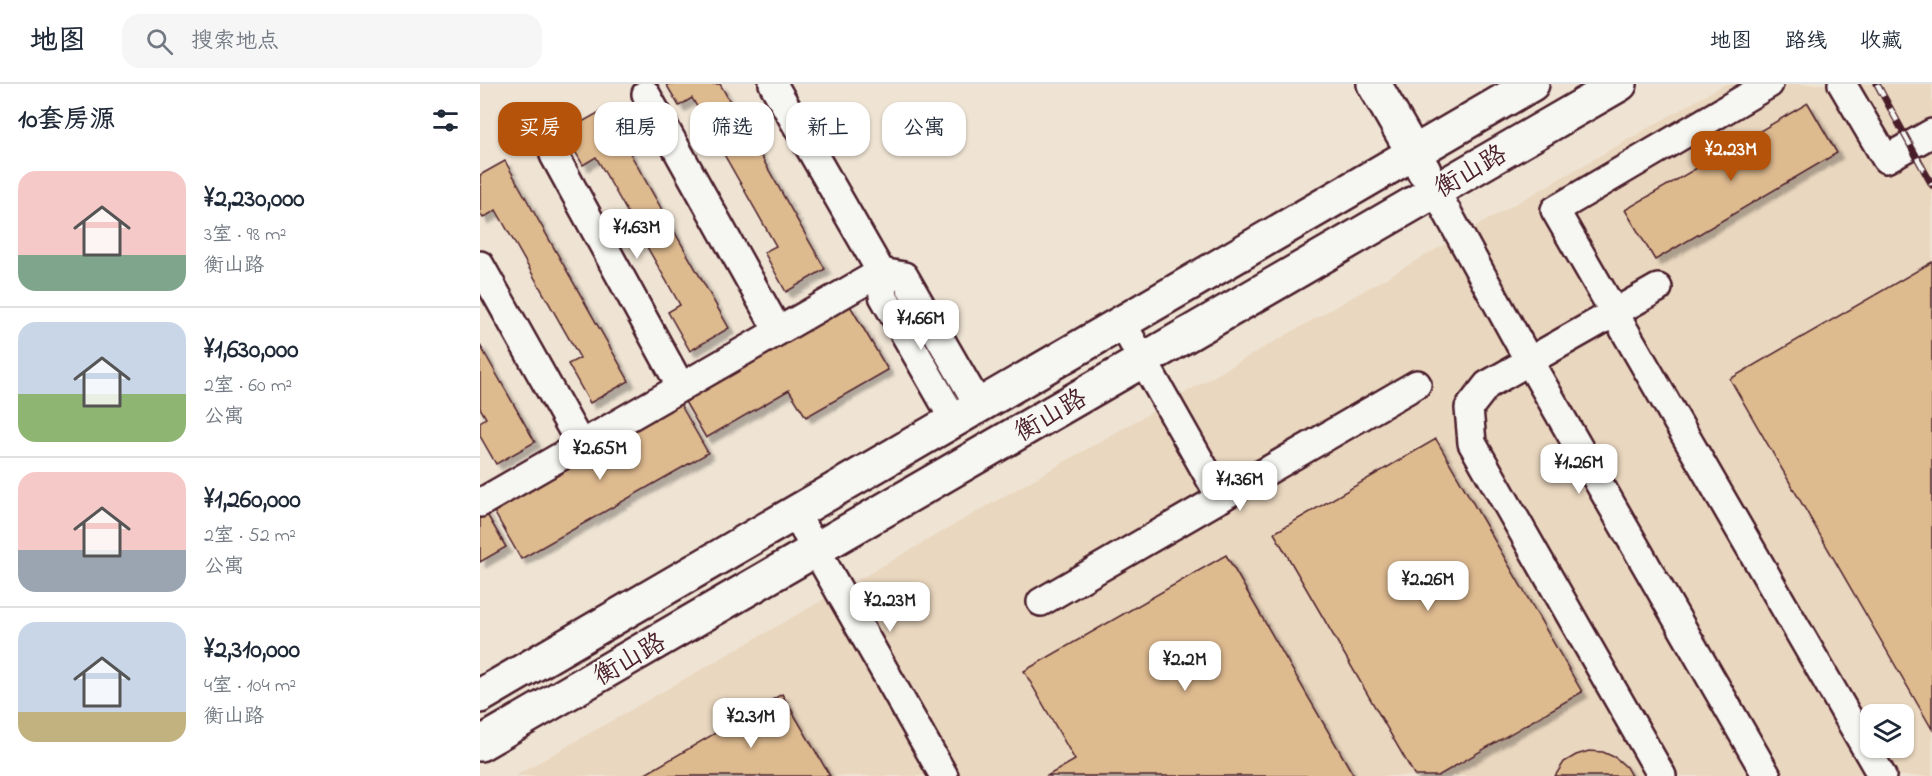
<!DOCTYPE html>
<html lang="zh">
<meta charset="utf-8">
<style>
body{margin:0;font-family:"Indie Flower","LXGW WenKai TC",sans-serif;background:#f6f6f7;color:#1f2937;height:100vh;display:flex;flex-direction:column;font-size:22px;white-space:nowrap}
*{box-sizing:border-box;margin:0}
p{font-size:20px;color:#747a83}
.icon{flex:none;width:33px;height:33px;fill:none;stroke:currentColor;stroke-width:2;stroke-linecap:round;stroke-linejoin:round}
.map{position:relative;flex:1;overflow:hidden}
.panel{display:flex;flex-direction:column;background:#fff;width:480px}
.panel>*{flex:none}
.top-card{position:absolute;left:18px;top:18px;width:570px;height:54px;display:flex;gap:12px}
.fabs{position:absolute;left:1380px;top:620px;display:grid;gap:12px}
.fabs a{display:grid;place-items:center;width:54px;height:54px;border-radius:12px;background:#fff;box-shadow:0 2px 4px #0004;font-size:30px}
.price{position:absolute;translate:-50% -51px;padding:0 14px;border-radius:12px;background:#fff;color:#222;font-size:20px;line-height:39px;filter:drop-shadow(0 2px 3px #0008)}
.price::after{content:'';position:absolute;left:50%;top:36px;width:18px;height:14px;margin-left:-9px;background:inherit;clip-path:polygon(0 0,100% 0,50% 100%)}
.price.selected{background:#b45309;color:#fff}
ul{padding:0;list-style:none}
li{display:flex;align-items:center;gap:18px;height:150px;padding:0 18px}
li+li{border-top:2px solid #e0e1e3}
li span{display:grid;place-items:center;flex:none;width:168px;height:120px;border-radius:18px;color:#555}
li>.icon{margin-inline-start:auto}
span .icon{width:72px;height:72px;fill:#fffc;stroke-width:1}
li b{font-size:26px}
h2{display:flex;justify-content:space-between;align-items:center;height:72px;padding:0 18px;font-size:26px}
.chip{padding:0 21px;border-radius:18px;background:#fff;box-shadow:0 2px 4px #0004;font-size:21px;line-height:54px}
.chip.selected{background:#b45309;color:#fff}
header{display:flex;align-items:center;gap:36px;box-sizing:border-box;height:84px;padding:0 30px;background:#fff;border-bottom:2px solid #e0e1e3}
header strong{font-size:28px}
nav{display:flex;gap:33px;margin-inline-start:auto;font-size:21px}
.search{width:420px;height:54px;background:#f6f6f7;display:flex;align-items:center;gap:15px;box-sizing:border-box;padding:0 21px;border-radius:18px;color:#747a83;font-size:22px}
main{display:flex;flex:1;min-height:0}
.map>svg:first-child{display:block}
.built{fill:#ead7bf;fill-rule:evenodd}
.building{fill:#deba8f;stroke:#4a1f2b;stroke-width:1.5;filter:url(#shadow)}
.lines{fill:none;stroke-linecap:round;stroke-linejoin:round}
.street-casing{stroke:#4a1f2b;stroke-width:32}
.secondary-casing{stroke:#4a1f2b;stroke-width:38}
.street{stroke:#f6f6f2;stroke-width:27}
.secondary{stroke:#f6f6f2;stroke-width:33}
.rail-casing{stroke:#4a1f2b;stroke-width:7}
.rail{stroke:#f6f6f2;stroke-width:4.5;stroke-dasharray:14;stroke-linecap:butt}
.labels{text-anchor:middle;stroke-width:4.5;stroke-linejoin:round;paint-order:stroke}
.street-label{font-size:26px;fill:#4a1f2b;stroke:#f6f6f2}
</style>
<header>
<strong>地图</strong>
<div class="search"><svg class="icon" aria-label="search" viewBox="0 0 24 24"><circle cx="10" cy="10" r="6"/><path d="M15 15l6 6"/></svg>搜索地点</div>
<nav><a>地图</a><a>路线</a><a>收藏</a></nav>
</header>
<main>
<section class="panel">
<h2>10套房源<svg class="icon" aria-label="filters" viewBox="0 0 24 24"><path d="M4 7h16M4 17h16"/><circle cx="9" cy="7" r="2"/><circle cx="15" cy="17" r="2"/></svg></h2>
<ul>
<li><span style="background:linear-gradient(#f6c9c9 70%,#7fa58c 0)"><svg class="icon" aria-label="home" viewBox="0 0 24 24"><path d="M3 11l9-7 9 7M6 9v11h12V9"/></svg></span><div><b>¥2,230,000</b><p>3室 · 98 m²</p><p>衡山路</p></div></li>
<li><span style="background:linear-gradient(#c9d6e8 60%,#8fb573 0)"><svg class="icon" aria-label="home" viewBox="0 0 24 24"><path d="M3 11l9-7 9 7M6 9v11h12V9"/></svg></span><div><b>¥1,630,000</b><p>2室 · 60 m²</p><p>公寓</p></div></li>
<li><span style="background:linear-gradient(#f6c9c9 65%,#9aa5b1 0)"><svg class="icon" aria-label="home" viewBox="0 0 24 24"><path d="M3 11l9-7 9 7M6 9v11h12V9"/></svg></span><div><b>¥1,260,000</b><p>2室 · 52 m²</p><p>公寓</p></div></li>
<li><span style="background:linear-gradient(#c9d6e8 75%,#c2b280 0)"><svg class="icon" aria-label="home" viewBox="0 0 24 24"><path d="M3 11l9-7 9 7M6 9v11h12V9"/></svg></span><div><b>¥2,310,000</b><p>4室 · 104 m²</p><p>衡山路</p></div></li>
</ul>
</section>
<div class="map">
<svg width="1452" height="692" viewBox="0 0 1452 692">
<defs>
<filter id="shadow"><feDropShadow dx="5.5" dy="5.5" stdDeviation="1.5" flood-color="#0004"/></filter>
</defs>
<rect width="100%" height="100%" fill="#efe4d4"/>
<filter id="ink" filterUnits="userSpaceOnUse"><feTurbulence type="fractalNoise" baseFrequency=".0167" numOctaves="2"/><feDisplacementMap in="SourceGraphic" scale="12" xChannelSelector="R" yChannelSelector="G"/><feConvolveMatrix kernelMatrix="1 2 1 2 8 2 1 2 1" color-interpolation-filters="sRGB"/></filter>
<g filter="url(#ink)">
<!-- built -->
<path class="built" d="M1245,0h207v692h-1417zM1390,630h34v33h-34z"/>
<!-- building -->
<g class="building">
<path d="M186,0h54l105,185 -39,23 -22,-40 12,-6 -84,-148 -13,8z"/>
<path d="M1328,19l29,50 -182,107 -30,-50z"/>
<path d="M125,25l124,219 -39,23 -22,-39 12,-7 -84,-148 -13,8 -19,-33z"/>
<path d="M25,77l124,220 -39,22 -22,-39 12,-6 -84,-148 -13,8 -3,-5v-38z"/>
<path d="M1452,178v467l-202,-350z"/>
<path d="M369,220l39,66 -82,47 -17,-27 -83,48 -22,-38z"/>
<path d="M0,261l55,97 -39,22 -16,-28v-14l6,-4 -6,-10z"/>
<path d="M199,318l29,51 -187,106 -29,-51z"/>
<path d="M956,355l146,253 -144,84h-23l-141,-243z"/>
<path d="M5,427l21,36 -26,15v-48z"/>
<path d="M746,471l128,221h-307l28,-16 -51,-89z"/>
<path d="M302,610l48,82h-188z"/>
<path d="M1109,667l14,1 13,6 10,9 5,9h-76l9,-14 12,-7z"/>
</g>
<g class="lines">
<!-- street casing -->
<g class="street-casing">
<g id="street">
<path d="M1289,0l-214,126 327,566"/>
<path d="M1362,0l44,75 46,-26"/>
<path d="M166,10l132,237"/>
<path d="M74,71l127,232"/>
<path d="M955,106l94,171 238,415"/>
<path d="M0,181l101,180"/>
<path d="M1178,204l-171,97 -18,23 3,35 190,333"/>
<path d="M642,239l99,175"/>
<path d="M474,336l-71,-124 -2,-24 23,4 75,130"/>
<path d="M0,419l401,-231 -108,-188"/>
<path d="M315,429l149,263"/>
<path d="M561,518l376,-218"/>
</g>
</g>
<!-- secondary casing -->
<g class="secondary-casing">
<g id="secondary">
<path d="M894,0l50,87"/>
<path d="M0,612l1052,-612"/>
<path d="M0,660l1140,-660"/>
</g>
</g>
<!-- street -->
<use href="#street" class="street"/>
<!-- secondary -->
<use href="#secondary" class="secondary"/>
<!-- rail casing -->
<g class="rail-casing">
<path id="rail" d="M1397,0l55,101"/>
</g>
<!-- rail -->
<use href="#rail" class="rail"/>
</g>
</g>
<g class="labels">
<!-- street labels -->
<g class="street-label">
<text transform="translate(990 86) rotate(-30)" y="9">衡山路</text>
<text transform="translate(570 330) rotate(-30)" y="9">衡山路</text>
<text transform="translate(149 574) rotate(-30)" y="9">衡山路</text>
</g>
</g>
</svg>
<div class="fabs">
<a><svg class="icon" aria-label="layers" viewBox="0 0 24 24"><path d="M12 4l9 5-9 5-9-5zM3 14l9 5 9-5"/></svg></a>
</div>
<b class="price selected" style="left:1251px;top:98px">¥2.23M</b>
<b class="price" style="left:157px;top:176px">¥1.63M</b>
<b class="price" style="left:441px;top:267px">¥1.66M</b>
<b class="price" style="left:120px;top:397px">¥2.65M</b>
<b class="price" style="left:1099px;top:411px">¥1.26M</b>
<b class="price" style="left:760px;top:428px">¥1.36M</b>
<b class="price" style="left:948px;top:528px">¥2.26M</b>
<b class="price" style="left:410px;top:549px">¥2.23M</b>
<b class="price" style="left:705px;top:608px">¥2.2M</b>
<b class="price" style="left:271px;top:665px">¥2.31M</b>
<div class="top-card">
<a class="chip selected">买房</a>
<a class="chip">租房</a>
<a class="chip">筛选</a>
<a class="chip">新上</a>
<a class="chip">公寓</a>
</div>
</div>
</main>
